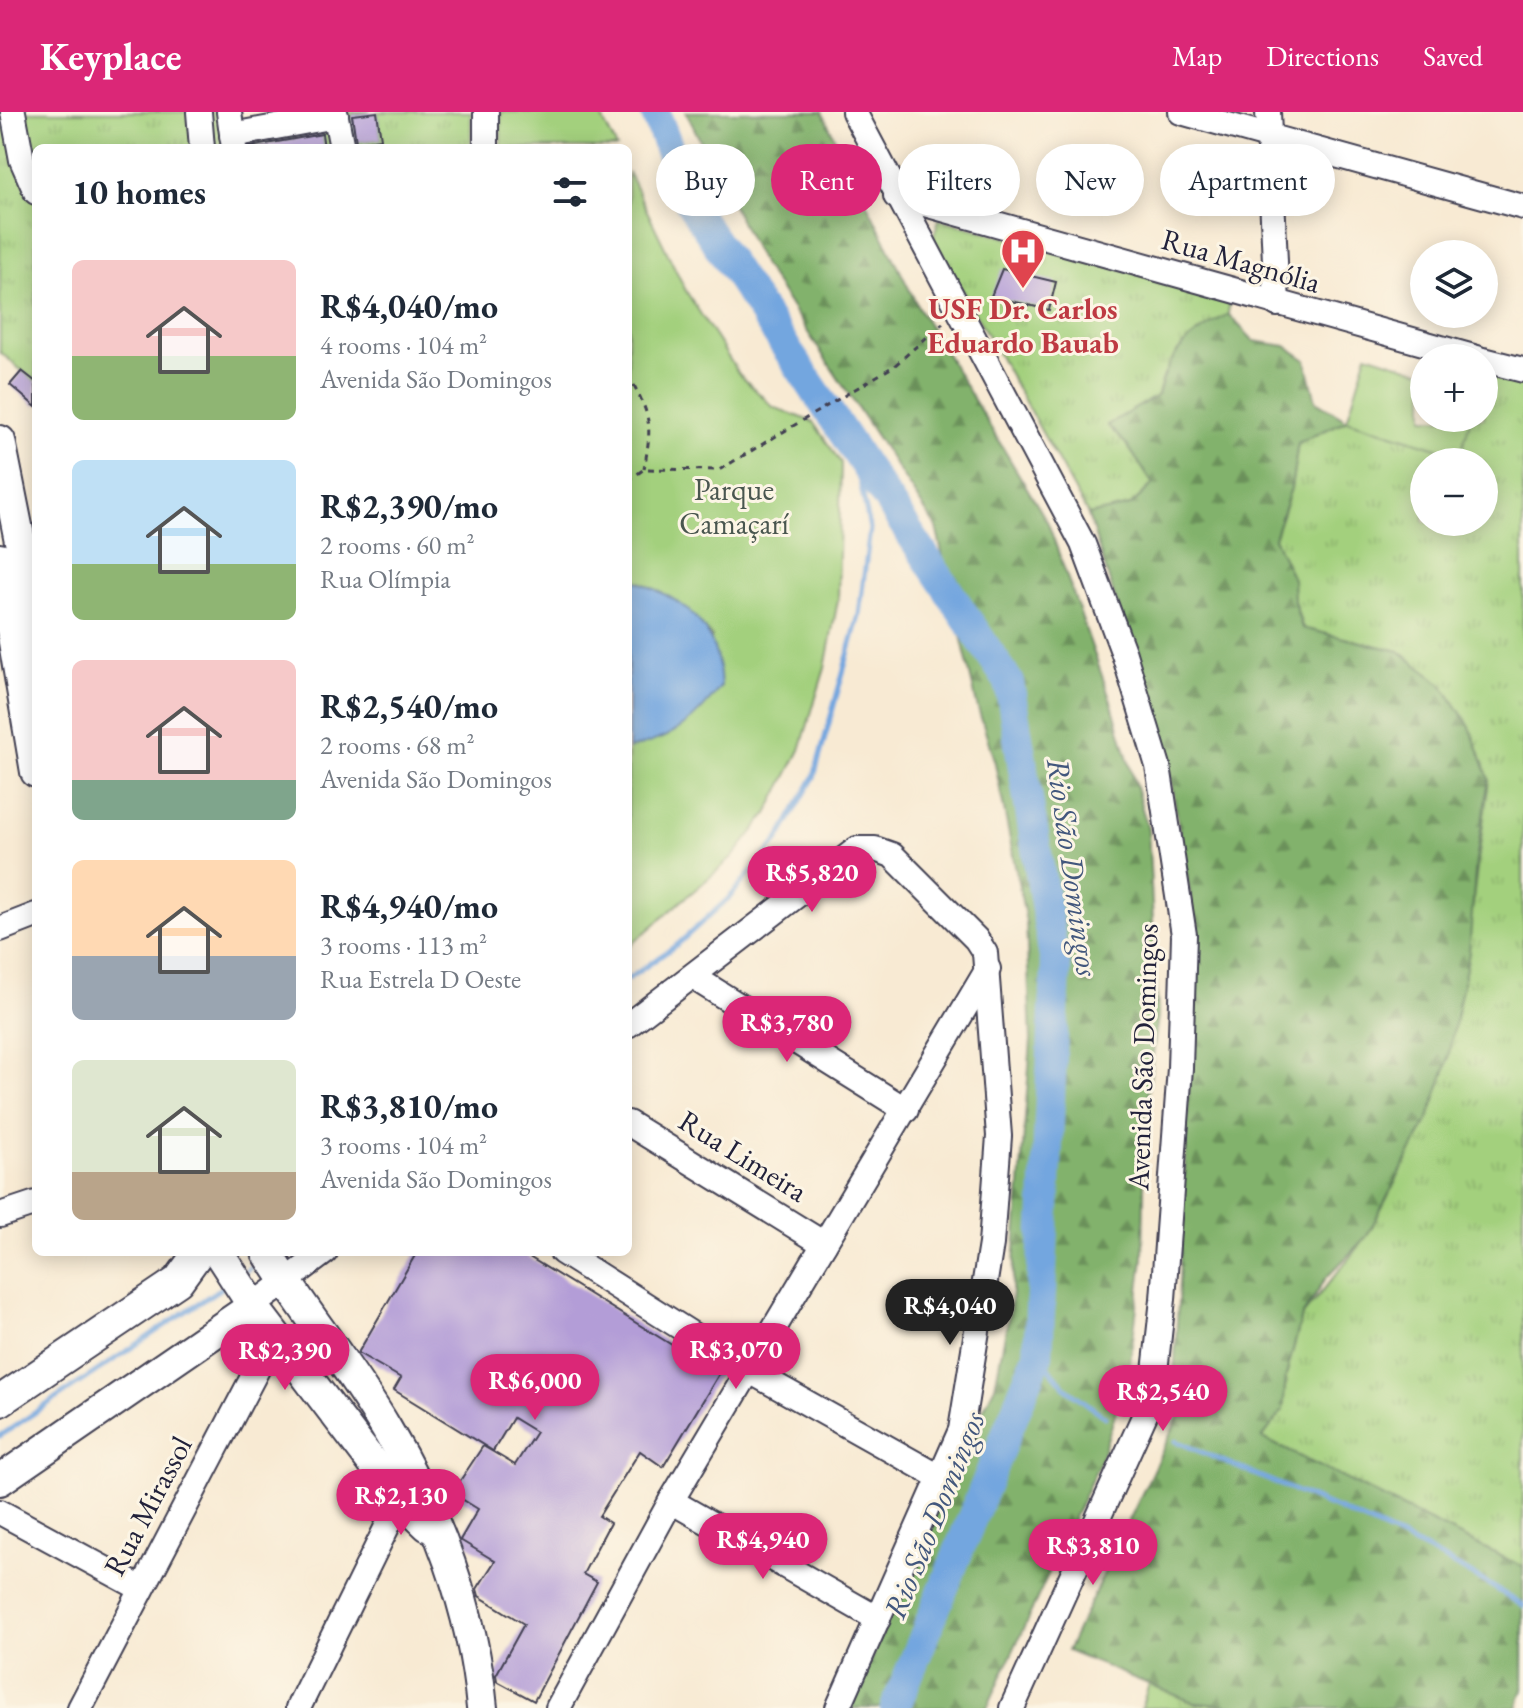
<!DOCTYPE html>
<meta charset="utf-8">
<style>
body{margin:0;font-family:"EB Garamond",serif;background:#f6f6f7;color:#1f2937;height:100vh;display:flex;flex-direction:column;font-size:30px;white-space:nowrap}
*{box-sizing:border-box;margin:0}
p{font-size:26px;color:#747a83}
.icon{flex:none;width:44px;height:44px;fill:none;stroke:currentColor;stroke-width:2;stroke-linecap:round;stroke-linejoin:round}
.map{position:relative;flex:1;overflow:hidden}
.side{position:absolute;left:32px;top:32px;width:600px;height:1112px;display:flex;flex-direction:column;background:#fff;border-radius:12px;box-shadow:0 4px 20px #0003}
.side>*{flex:none}
.banner{position:absolute;left:656px;top:32px;width:746px;height:72px;display:flex;gap:16px}
.tools{position:absolute;left:1410px;top:128px;display:grid;gap:16px}
.tools a{display:grid;place-items:center;width:88px;height:88px;border-radius:50%;background:#fff;box-shadow:0 4px 20px #0003;font-size:40px}
.price{position:absolute;translate:-50% -68px;padding:0 18px;border-radius:28px;background:#db2777;color:#fff;font-size:26px;line-height:52px;filter:drop-shadow(0 2px 4px #0008)}
.price::after{content:'';position:absolute;left:50%;top:48px;width:24px;height:18px;margin-left:-12px;background:inherit;clip-path:polygon(0 0,100% 0,50% 100%)}
.price.selected{background:#222;color:#fff}
ul{padding:0;list-style:none}
li{display:flex;align-items:center;gap:24px;height:200px;padding:0 40px}
li span{display:grid;place-items:center;flex:none;width:224px;height:160px;border-radius:12px;color:#555}
li>.icon{margin-inline-start:auto}
span .icon{width:96px;height:96px;fill:#fffc;stroke-width:1}
li b{font-size:34px}
h2{display:flex;justify-content:space-between;align-items:center;height:96px;padding:0 40px;font-size:34px}
.tag{padding:0 28px;border-radius:36px;background:#fff;box-shadow:0 4px 20px #0003;font-size:28px;line-height:72px}
.tag.selected{background:#db2777;color:#fff}
header{display:flex;align-items:center;gap:48px;box-sizing:border-box;height:112px;padding:0 40px;background:#db2777;color:#fff}
header strong{font-size:38px}
nav{display:flex;gap:44px;margin-inline-start:auto;font-size:28px}
.map>svg:first-child{display:block}
.grass{fill:url(#grass-tufts);stroke:#62795c;stroke-width:2;fill-rule:evenodd}
.forest{fill:url(#forest-firs);stroke:#526a54;stroke-width:2}
.park{fill:#a3d07d;stroke:#62795c;stroke-width:2}
.water{fill:#73a6df;stroke:#4a648d;stroke-width:2}
.lines{fill:none;stroke-linecap:round;stroke-linejoin:round}
.stream{stroke:#73a6df;stroke-width:5}
.river{stroke:#73a6df;stroke-width:30}
.building{fill:#b39dd7}
.minor-casing{stroke:#424052;stroke-width:28}
.major-casing{stroke:#424052;stroke-width:34}
.path{stroke:#424052;stroke-width:3;stroke-dasharray:6 6;stroke-linecap:butt}
.minor{stroke:#fff;stroke-width:24}
.major{stroke:#fff;stroke-width:30}
.labels{text-anchor:middle;stroke-width:6;stroke-linejoin:round;paint-order:stroke}
.street-label{font-size:30px;fill:#22223b;stroke:#fcf5e5}
.health-label{font-size:30px;font-weight:bold;fill:#be3a42;stroke:#fcf5e5}
.park-label{font-size:30px;fill:#49564f;stroke:#fcf5e5}
.water-label{font-size:32px;font-style:italic;fill:#42577d;stroke:#fcf5e5}
</style>
<header>
<strong>Keyplace</strong>
<nav><a>Map</a><a>Directions</a><a>Saved</a></nav>
</header>
<div class="map">
<svg width="1523" height="1596" viewBox="0 0 1523 1596">
<defs>
<pattern id="grass-tufts" width="24" height="20" patternUnits="userSpaceOnUse" patternTransform="scale(2)"><rect width="24" height="20" fill="#a3d07d"/><path d="M3 7l-1-3M5 7V3M7 7l1-3M15 17l-1-3M17 17v-4M19 17l1-3" fill="none" stroke="#8cb26d"/></pattern>
<pattern id="forest-firs" width="22" height="20" patternUnits="userSpaceOnUse" patternTransform="scale(2)"><rect width="22" height="20" fill="#82b26c"/><path d="M5 1l3.5 6h-7zM16 11l3.5 6h-7z" fill="#6a905a"/></pattern>
</defs>
<rect width="100%" height="100%" fill="#fcf5e5"/>
<filter id="ink" filterUnits="userSpaceOnUse"><feTurbulence type="fractalNoise" baseFrequency=".0125" numOctaves="2"/><feDisplacementMap in="SourceGraphic" scale="16" xChannelSelector="R" yChannelSelector="G"/><feConvolveMatrix kernelMatrix="1 2 1 2 8 2 1 2 1" color-interpolation-filters="sRGB"/></filter>
<filter id="wash" filterUnits="userSpaceOnUse"><feTurbulence type="fractalNoise" baseFrequency=".006" numOctaves="4" result="noise"/><feDisplacementMap in="SourceGraphic" scale="32" xChannelSelector="R" yChannelSelector="G"/><feGaussianBlur stdDeviation="1.8" result="paint"/><feColorMatrix in="noise" values="0 0 0 0 0 0 0 0 0 0 0 0 0 0 0 0 0 1.4 0 .05"/><feComposite in="paint" operator="in"/></filter>
<g filter="url(#wash)">
<rect width="100%" height="100%" fill="#f8ead3"/>
<!-- grass -->
<g class="grass">
<path d="M0,0h239l2,8 46,-8h83l-18,3 5,27 24,-3 -4,-27h94v36h-147l-3,-16 -77,16h-208v235l-36,-31z"/>
<path d="M939,107l291,80 -2,15c-39,23 -59,36 -70,81l-50,30 19,20 26,39 -23,22 -41,10 -156,-278z"/>
<path d="M1484,263l39,10v1182l-261,-129 21,-28 3,-34 16,-60 65,-80 62,-118 29,-108 31,-231 -90,-128 -96,-22 -29,-91 17,-50 7,-45 49,-23 113,35 10,-37h14zM1424,350h60v60h-60z"/>
<path d="M1149,1572l46,19 68,5h-122z"/>
</g>
<!-- forest -->
<g class="forest">
<path d="M686,0h136l96,195 130,216 64,181 36,125 10,186 -13,103 -2,140 -14,113 -28,88 -114,249h-137l100,-233 45,-89 16,-83 20,-263 -5,-118 -31,-159 -18,-58 -41,-178 -177,-269z"/>
<path d="M1228,202l26,27 32,5 20,14 10,41 31,19 -49,23 -7,45 -17,50 19,41 1,23 8,26 97,23 43,33 28,43 19,52 -13,82 -7,92 -23,115 -17,50 -62,118 -41,42 -24,38 -16,60 -3,34 -21,28 261,129v122l-6,19h-254l-68,-5 -128,-52 119,-250 -12,-22 23,-444 -29,-173 -80,-247 42,-9 23,-22 -26,-39 -20,-20 51,-30c11,-45 31,-58 70,-81z"/>
</g>
<!-- park -->
<g class="park">
<path d="M501,0h98l18,36h-116z"/>
<path d="M628,60l58,119 53,83 34,33 40,15 28,41 -3,137 -13,68 -25,82 -33,64 -35,44 -104,89v-198l40,-13 44,-99c-23,-27 -44,-44 -77,-57l-7,3z"/>
<path d="M1367,242l57,18v46h47l-11,37 -113,-35z"/>
</g>
<!-- water -->
<path class="water" d="M634,468c54,21 84,46 87,106 -27,37 -48,52 -93,63v-166z"/>
<g class="lines">
<!-- stream -->
<g class="stream">
<path d="M628,867l50,-35 52,-47 48,-57 36,-63 45,-162 11,-86 -18,-85"/>
<path d="M247,1158l9,-7"/>
<path d="M1038,1243l28,33 39,29"/>
<path d="M0,1324l224,-150"/>
<path d="M1176,1329c116,51 242,94 347,165"/>
</g>
<!-- river -->
<path class="river" d="M655,0l36,93 318,477 47,288 -18,385 -143,353"/>
</g>
<g id="blocks">
<!-- building -->
<g class="building">
<path d="M377,0l4,27 -25,3 -4,-27z"/>
<path d="M322,22l2,14h-75v-1z"/>
<path d="M1002,157l54,13 -7,28 -58,-14z"/>
<path d="M22,259l14,11v25l-26,-22z"/>
<path d="M417,1140h104l198,122 -56,93 -23,-16 -41,65 11,7 -27,51 14,8 -63,119 -37,-20 -1,-6 28,-51 -45,-28 -2,-7 18,-28 -35,-21 18,-31 -26,-16 31,-47 32,19 21,-33 -23,-14 -20,33 -99,-61 7,-12 -43,-25z"/>
</g>
</g>
</g>
<g filter="url(#ink)">
<use href="#blocks" fill-opacity="0" stroke="#424052" stroke-width="2"/>
<g class="lines">
<!-- minor casing -->
<g class="minor-casing">
<g id="minor">
<path d="M13,0l9,48 14,32"/>
<path d="M199,0l3,36"/>
<path d="M229,0l5,36"/>
<path d="M335,0l7,36"/>
<path d="M854,0l229,432 41,110 34,112 26,169 -4,133 -17,231 -11,100 -140,309"/>
<path d="M1181,0l342,95"/>
<path d="M1268,0l9,192"/>
<path d="M232,23l104,-19"/>
<path d="M486,36v-36"/>
<path d="M896,84l581,162"/>
<path d="M1484,248l39,10"/>
<path d="M0,817l36,-14"/>
<path d="M693,865l213,133"/>
<path d="M628,913l229,-176h18l17,6 84,84 9,14 14,183 -8,108 -30,186 -123,278"/>
<path d="M628,1011l196,121"/>
<path d="M0,1103l36,-12"/>
<path d="M562,1140l186,118 193,108"/>
<path d="M253,1194l72,-54"/>
<path d="M671,1389l207,118"/>
<path d="M0,1400l140,76"/>
<path d="M80,1596l195,-373"/>
<path d="M298,1596l110,-224"/>
<path d="M558,1596l113,-207 317,-532"/>
</g>
</g>
<!-- major casing -->
<g class="major-casing">
<g id="major">
<path d="M0,329l22,110 14,105"/>
<path d="M0,447l36,213"/>
<path d="M218,1140l35,54 147,193 28,27"/>
<path d="M267,1140c37,60 83,115 119,176 51,85 87,182 96,280"/>
<path d="M0,1289l178,-120 21,-29"/>
<path d="M0,1368l253,-174"/>
</g>
</g>
<!-- path -->
<g class="path">
<path d="M628,262c22,41 25,47 16,95"/>
<path d="M628,369l16,-12 75,1 175,-104 49,-43"/>
</g>
<!-- minor -->
<use href="#minor" class="minor"/>
<!-- major -->
<use href="#major" class="major"/>
</g>
</g>
<!-- icons -->
<defs>
<g id="hospital-pin" transform="scale(2.3)"><path d="M0 17L-7.5 6A9.5 9.5 0 1 1 7.5 6Z" fill="#e0444e" stroke="#fcf5e5"/><path d="M-5-5h3v3.5h4V-5h3V5h-3V1.5h-4V5h-3Z" fill="#fff"/></g>
</defs>
<g fill-rule="evenodd">
<use href="#hospital-pin" x="1023" y="139"/>
</g>
<g class="labels">
<!-- street labels -->
<g class="street-label">
<text transform="translate(1241 149) rotate(16)" y="10">Rua Magnólia</text>
<text transform="translate(1143 945) rotate(-88)" y="10">Avenida São Domingos</text>
<text transform="translate(743 1044) rotate(32)" y="10">Rua Limeira</text>
<text transform="translate(148 1394) rotate(-62)" y="10">Rua Mirassol</text>
</g>
<!-- health labels -->
<g class="health-label">
<text x="1023" y="207">USF Dr. Carlos<tspan x="1023" dy="34">Eduardo Bauab</tspan></text>
</g>
<!-- park labels -->
<g class="park-label">
<text x="734" y="388">Parque<tspan x="734" dy="34">Camaçarí</tspan></text>
</g>
<!-- water labels -->
<g class="water-label">
<text transform="translate(1073 755) rotate(82)" y="11">Rio São Domingos</text>
<text transform="translate(934 1403) rotate(-68)" y="11">Rio São Domingos</text>
</g>
</g>
</svg>
<div class="tools">
<a><svg class="icon" aria-label="layers" viewBox="0 0 24 24"><path d="M12 4l9 5-9 5-9-5zM3 14l9 5 9-5"/></svg></a>
<a>+</a>
<a>−</a>
</div>
<b class="price" style="left:812px;top:802px">R$5,820</b>
<b class="price" style="left:787px;top:952px">R$3,780</b>
<b class="price selected" style="left:950px;top:1235px">R$4,040</b>
<b class="price" style="left:736px;top:1279px">R$3,070</b>
<b class="price" style="left:285px;top:1280px">R$2,390</b>
<b class="price" style="left:535px;top:1310px">R$6,000</b>
<b class="price" style="left:1163px;top:1321px">R$2,540</b>
<b class="price" style="left:401px;top:1425px">R$2,130</b>
<b class="price" style="left:763px;top:1469px">R$4,940</b>
<b class="price" style="left:1093px;top:1475px">R$3,810</b>
<div class="banner">
<a class="tag">Buy</a>
<a class="tag selected">Rent</a>
<a class="tag">Filters</a>
<a class="tag">New</a>
<a class="tag">Apartment</a>
</div>
<section class="side">
<h2>10 homes<svg class="icon" aria-label="filters" viewBox="0 0 24 24"><path d="M4 7h16M4 17h16"/><circle cx="9" cy="7" r="2"/><circle cx="15" cy="17" r="2"/></svg></h2>
<ul>
<li><span style="background:linear-gradient(#f6c9c9 60%,#8fb573 0)"><svg class="icon" aria-label="home" viewBox="0 0 24 24"><path d="M3 11l9-7 9 7M6 9v11h12V9"/></svg></span><div><b>R$4,040/mo</b><p>4 rooms · 104 m²</p><p>Avenida São Domingos</p></div></li>
<li><span style="background:linear-gradient(#bfe0f5 65%,#8fb573 0)"><svg class="icon" aria-label="home" viewBox="0 0 24 24"><path d="M3 11l9-7 9 7M6 9v11h12V9"/></svg></span><div><b>R$2,390/mo</b><p>2 rooms · 60 m²</p><p>Rua Olímpia</p></div></li>
<li><span style="background:linear-gradient(#f6c9c9 75%,#7fa58c 0)"><svg class="icon" aria-label="home" viewBox="0 0 24 24"><path d="M3 11l9-7 9 7M6 9v11h12V9"/></svg></span><div><b>R$2,540/mo</b><p>2 rooms · 68 m²</p><p>Avenida São Domingos</p></div></li>
<li><span style="background:linear-gradient(#ffd9b3 60%,#9aa5b1 0)"><svg class="icon" aria-label="home" viewBox="0 0 24 24"><path d="M3 11l9-7 9 7M6 9v11h12V9"/></svg></span><div><b>R$4,940/mo</b><p>3 rooms · 113 m²</p><p>Rua Estrela D Oeste</p></div></li>
<li><span style="background:linear-gradient(#dfe7d0 70%,#b9a48a 0)"><svg class="icon" aria-label="home" viewBox="0 0 24 24"><path d="M3 11l9-7 9 7M6 9v11h12V9"/></svg></span><div><b>R$3,810/mo</b><p>3 rooms · 104 m²</p><p>Avenida São Domingos</p></div></li>
</ul>
</section>
</div>
